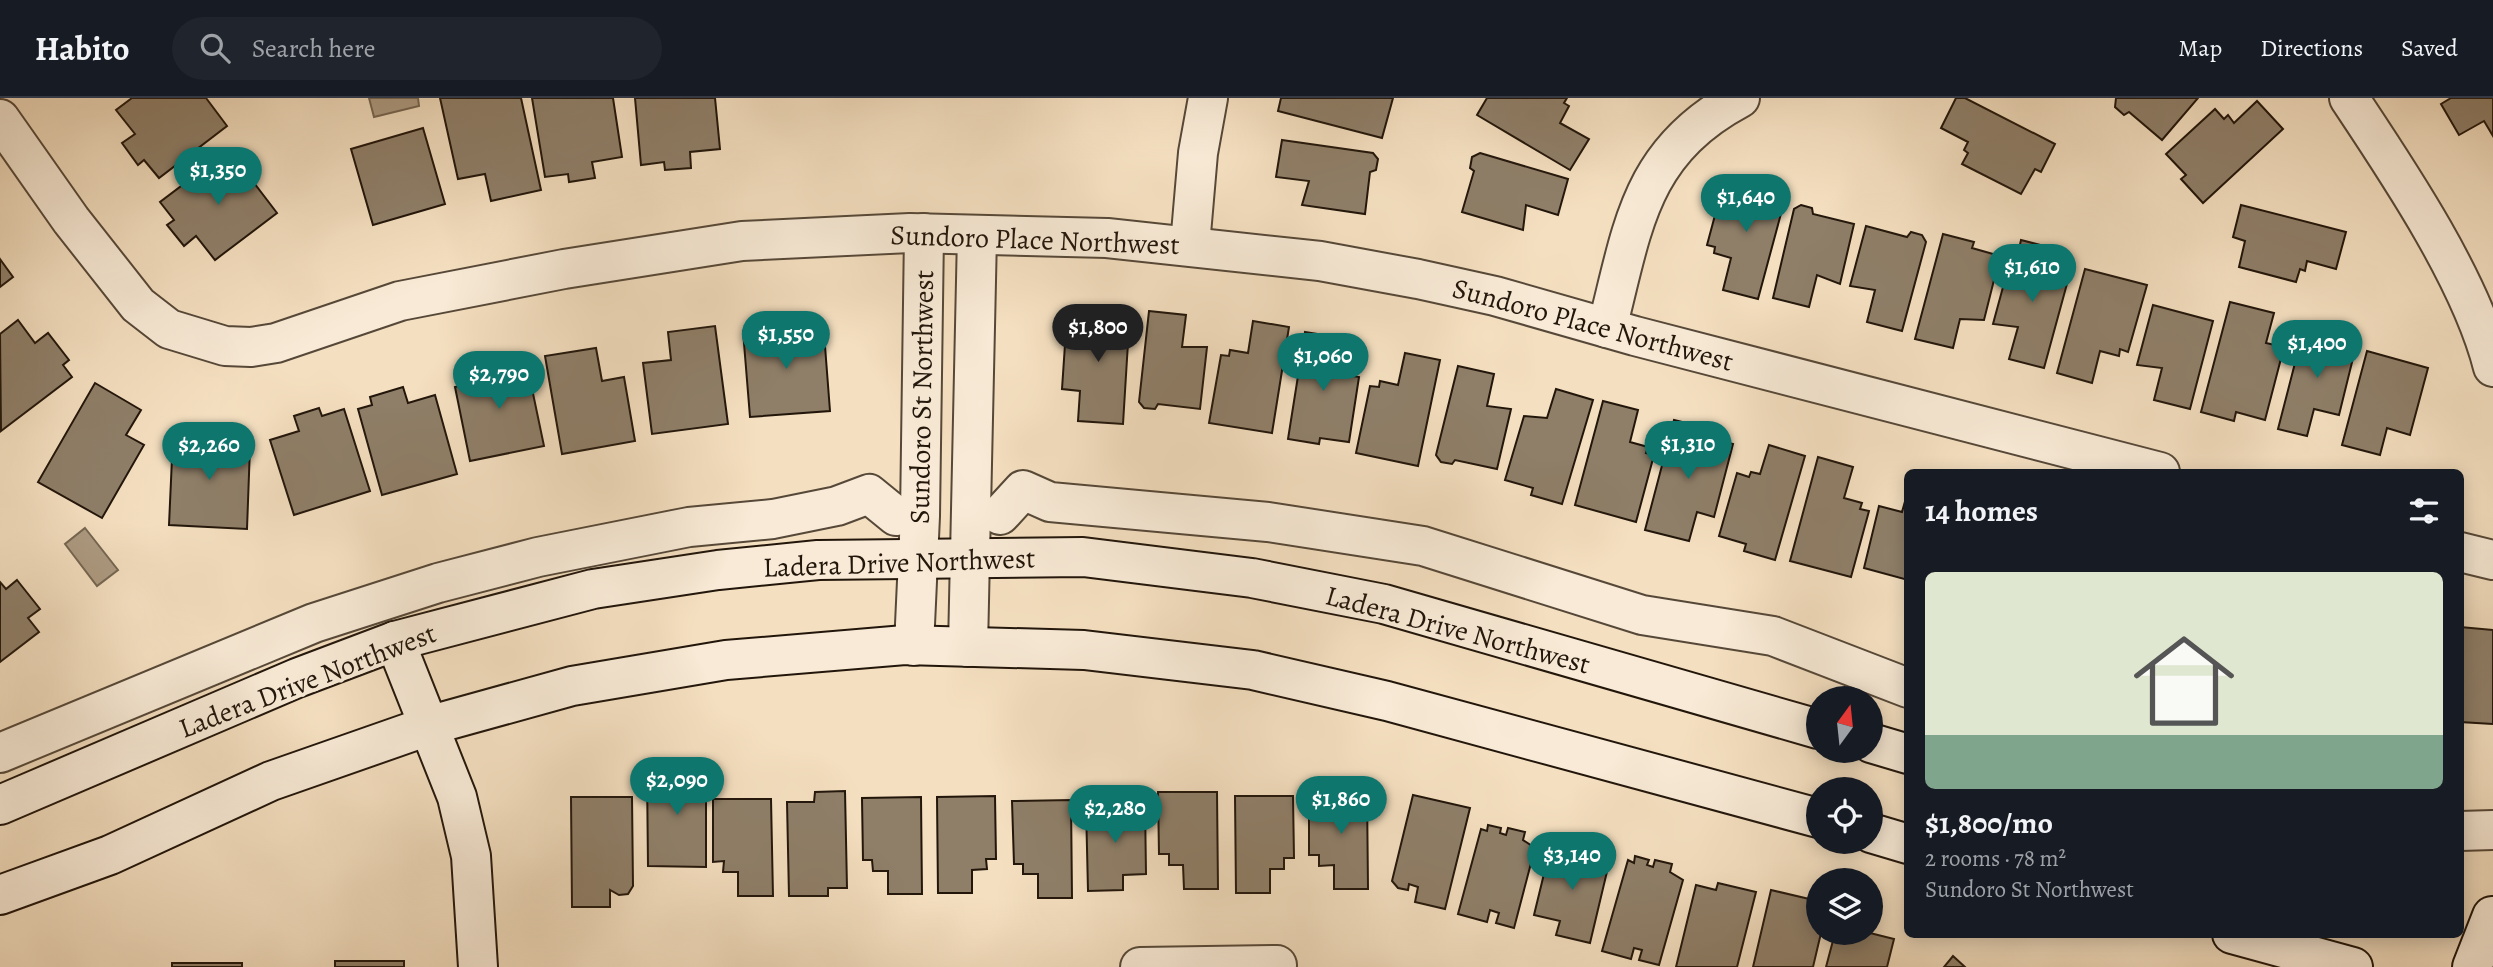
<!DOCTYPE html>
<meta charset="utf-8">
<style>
body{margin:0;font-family:Alegreya,serif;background:#20242c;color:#f1f3f6;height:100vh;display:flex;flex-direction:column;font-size:26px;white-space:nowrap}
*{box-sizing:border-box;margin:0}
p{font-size:23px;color:#9ea1a6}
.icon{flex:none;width:38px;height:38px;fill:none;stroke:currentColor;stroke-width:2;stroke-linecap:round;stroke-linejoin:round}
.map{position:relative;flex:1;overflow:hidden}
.drawer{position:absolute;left:1904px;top:371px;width:560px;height:469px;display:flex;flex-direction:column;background:#171b24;border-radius:10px;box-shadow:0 4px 18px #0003}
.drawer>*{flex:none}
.needle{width:46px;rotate:15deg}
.buttons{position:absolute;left:1806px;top:588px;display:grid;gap:14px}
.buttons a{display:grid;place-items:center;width:77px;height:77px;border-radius:50%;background:#171b24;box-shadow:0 4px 18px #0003;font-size:35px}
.price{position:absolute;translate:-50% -60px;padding:0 16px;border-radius:24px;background:#0f766e;color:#fff;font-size:23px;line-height:46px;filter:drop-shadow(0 2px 4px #0008)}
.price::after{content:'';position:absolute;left:50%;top:42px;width:21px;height:16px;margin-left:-10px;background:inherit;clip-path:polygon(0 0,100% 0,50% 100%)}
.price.selected{background:#222;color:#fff}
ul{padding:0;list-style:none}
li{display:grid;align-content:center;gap:14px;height:371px;padding:0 21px}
li span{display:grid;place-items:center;height:217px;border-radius:10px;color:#555}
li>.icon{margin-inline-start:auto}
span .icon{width:126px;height:126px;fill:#fffc;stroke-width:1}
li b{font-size:30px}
h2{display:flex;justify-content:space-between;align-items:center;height:84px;padding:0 21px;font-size:30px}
header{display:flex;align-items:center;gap:42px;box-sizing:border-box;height:98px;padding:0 35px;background:#171b24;border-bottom:2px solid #363941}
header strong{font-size:33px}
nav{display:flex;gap:38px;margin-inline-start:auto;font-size:24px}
.search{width:490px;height:63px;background:#20242c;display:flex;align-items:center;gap:18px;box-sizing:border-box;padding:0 24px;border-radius:38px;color:#9ea1a6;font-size:26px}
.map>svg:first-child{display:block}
.water{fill:#ad9b82;stroke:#756652;stroke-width:2}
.building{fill:#8f7f69;stroke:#22160b;stroke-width:2}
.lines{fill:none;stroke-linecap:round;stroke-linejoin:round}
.street-casing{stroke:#564838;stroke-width:42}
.secondary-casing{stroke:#22160b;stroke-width:42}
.street{stroke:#f8ead6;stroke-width:38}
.secondary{stroke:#f8ead6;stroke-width:38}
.labels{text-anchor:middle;stroke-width:7;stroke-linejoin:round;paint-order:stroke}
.street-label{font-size:28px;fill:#22160b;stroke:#f8ead6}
</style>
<header>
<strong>Habito</strong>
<div class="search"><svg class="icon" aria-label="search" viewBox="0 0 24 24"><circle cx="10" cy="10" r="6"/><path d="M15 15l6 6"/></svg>Search here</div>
<nav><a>Map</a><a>Directions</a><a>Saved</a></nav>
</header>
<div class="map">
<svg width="2493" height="869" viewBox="0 0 2493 869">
<rect width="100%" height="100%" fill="#f4dfc0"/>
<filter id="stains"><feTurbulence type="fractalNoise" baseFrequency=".00286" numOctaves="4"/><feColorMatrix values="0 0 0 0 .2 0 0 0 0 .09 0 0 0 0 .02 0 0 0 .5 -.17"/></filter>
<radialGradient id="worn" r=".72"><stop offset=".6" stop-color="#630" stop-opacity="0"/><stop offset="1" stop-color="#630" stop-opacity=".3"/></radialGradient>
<!-- water -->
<g class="water">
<path d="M369,0h49l1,8 -45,11z"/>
<path d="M85,430l33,42 -21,16 -32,-42z"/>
</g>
<!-- building -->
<g class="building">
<path d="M132,0h74l21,28 -68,52 -15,-18 -6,5 -16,-22 13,-9 -19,-24z"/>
<path d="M440,0h81l20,92 -50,11 -6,-27 -27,5z"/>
<path d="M532,0h81l9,59 -30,5 3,16 -26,4 -1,-8 -23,3z"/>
<path d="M635,0h80l5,51 -30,3 1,16 -26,2 -1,-8 -23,3z"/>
<path d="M1281,0h112l-11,40 -104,-27z"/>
<path d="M1487,0h80l-3,5 5,3 -9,17 29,16 -19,31 -93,-55z"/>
<path d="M1956,0h9l90,46 -14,28 -6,-3 -14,25 -59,-30 6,-11 -4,-3 4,-8 -27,-14z"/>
<path d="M2116,0h82l-36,42 -33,-28 -5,3 -9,-8z"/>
<path d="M2451,0h42v38l-9,-15 -25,14 -18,-31z"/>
<path d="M2257,3l26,28 -80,74 -22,-24 5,-4 -20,-21 49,-45 9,10 4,-4 6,8z"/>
<path d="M423,30l22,76 -72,21 -22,-76z"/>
<path d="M1282,42l91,13 5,6 -2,11 -6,2 -5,42 -63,-9 7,-24 -33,-4z"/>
<path d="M229,52l48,63 -62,47 -19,-24 -12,10 -17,-21 7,-5 -14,-18z"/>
<path d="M1480,55l88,26 -10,36 -32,-10 -3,25 -61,-18 12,-41 -4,-3 2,-11z"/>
<path d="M1725,80l61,17 -28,104 -35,-9 8,-32 -17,-5 1,-6 -8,-2z"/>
<path d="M1801,107l11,3 1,6 41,10 -14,60 -23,-9 -8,32 -36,-9 21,-89z"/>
<path d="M2241,107l105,27 -10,37 -29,-8 -2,10 -5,-2 -4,13 -57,-15 6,-26 -12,-4z"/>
<path d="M1866,128l41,11 4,-5 11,3 4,7 -24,89 -35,-9 8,-32 -25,-4z"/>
<path d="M1943,136l31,8 -2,6 28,8 -16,64 -24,-1 -7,29 -38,-9z"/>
<path d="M2021,142l31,8 -7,26 4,1 4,-5 11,2 4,8 -24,88 -35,-9 9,-32 -25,-3 16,-59 6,2z"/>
<path d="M0,161l13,18 -13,10z"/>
<path d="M2085,171l62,16 -19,67 -8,-3 -1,7 -19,-5 -8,32 -35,-10z"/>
<path d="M2230,204l44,11 -8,30 18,4 -19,73 -29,-8 -2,9 -33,-9z"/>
<path d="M2153,207l60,16 -23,88 -36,-9 8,-32 -25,-3z"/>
<path d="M1097,210l33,2 -7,114 -45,-3 2,-30 -18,-2 5,-74 29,2z"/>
<path d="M1149,213l37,4 -4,32h25l-7,62 -42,-5 -3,5 -11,-1 -5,-6z"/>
<path d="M792,221l2,16 30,-2 6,78 -80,6 -7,-86 24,-2 -1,-8z"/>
<path d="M18,222l17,23 13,-10 21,27 -6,5 9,12 -71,54 -1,-97z"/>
<path d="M1253,223l36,6 -17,106 -63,-10 12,-68 8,1 1,-6 18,3z"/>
<path d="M715,228l13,98 -76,10 -9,-71 28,-3 -3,-28z"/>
<path d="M2304,230l53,14 -18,73 -25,-6 -7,27 -29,-7z"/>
<path d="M1305,234l38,6 -5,30 9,2 -1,5 13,2 -10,65 -29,-4 -1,6 -31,-5z"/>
<path d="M596,250l6,33 22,-4 11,64 -73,13 -17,-98z"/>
<path d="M2367,253l61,17 -18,67 -23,-7 -7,27 -38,-10z"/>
<path d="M1405,255l35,7 -22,106 -62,-13 14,-67 9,1 1,-6 18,4z"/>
<path d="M504,262l1,5 21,-5 18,86 -74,15 -15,-74 23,-5 -3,-16z"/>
<path d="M1458,268l36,8 -7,32 24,3 -14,60 -42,-9 -3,4 -11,-2 -5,-7z"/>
<path d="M95,285l46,27 -15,25 18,10 -42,73 -64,-36z"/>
<path d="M403,289l5,16 27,-8 22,79 -75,21 -24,-86 14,-4 -2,-8z"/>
<path d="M1556,291l37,11 -31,104 -31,-9 2,-7 -28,-8 19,-64 23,2z"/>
<path d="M1603,303l35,9 -8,32 18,5 -2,6 8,2 -18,67 -61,-17z"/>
<path d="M319,310l3,8 22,-7 26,82 -76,24 -24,-75 29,-9 -5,-15z"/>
<path d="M1674,322l33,8 -3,9 29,7 -19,73 -17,-5 -8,29 -44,-11z"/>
<path d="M188,331l35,1 -1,16 28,1 -3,82 -78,-4 4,-89 15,1z"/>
<path d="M1769,347l36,11 -30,104 -31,-9 2,-7 -27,-8 18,-63 12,4 2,-5 9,2z"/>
<path d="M1818,359l35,10 -9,31 18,5 -2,6 9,2 -18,66 -61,-16z"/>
<path d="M1908,393v89l-44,-12 15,-62 23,6z"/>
<path d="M17,482l23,29 -12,9 11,14 -39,30v-80l6,7z"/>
<path d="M2460,529l33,3v94l-33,-2z"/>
<path d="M676,666h30v103l-58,-1 -1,-93 29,-1z"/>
<path d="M845,693l2,97h-19v8h-39l-2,-94h27l1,-10z"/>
<path d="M1158,694h59l1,97h-34l-1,-24h-14v-11h-10z"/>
<path d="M1309,694h58l1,97h-34v-24l-15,1v-11h-10z"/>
<path d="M1413,697l57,13 -25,101 -30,-7 3,-15 -9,-3 -1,6 -10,-2 -6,-7z"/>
<path d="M995,698l1,63h-10l1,10 -15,1v23h-34l-1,-96z"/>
<path d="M1235,698h58l1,62h-10v11h-14v24h-34z"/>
<path d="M571,699h61l1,89 -5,8 -9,1 -9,-5v17h-38z"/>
<path d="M921,699l1,97h-34v-23h-15l-1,-11h-9l-1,-62z"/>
<path d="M713,701h58l2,97h-35v-24h-15l1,-11 -11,1z"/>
<path d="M1071,702l1,98h-34v-24h-15v-10h-9l-2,-63z"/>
<path d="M1145,706l1,70 -23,1v15l-35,1 -2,-85z"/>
<path d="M1488,727l13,3 -1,5 6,2 2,-7 17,4 -2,8 12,8 -21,80 -18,-5 3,-10 -9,-3 -3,12 -29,-8 23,-85 6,2z"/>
<path d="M1551,747l59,14 -20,84 -34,-8 4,-14 -26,-6z"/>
<path d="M1635,758l14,4 -2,5 6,2 2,-7 17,4 -2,8 13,8 -24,85 -20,-5 3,-10 -8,-2 -3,11 -29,-8 26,-91 6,3z"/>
<path d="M1718,785l38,9 -19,75h-61l20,-82 20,5z"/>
<path d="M1771,792l47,11v32h3l-8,34h-60z"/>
<path d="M1835,835h35l24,6 -7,28h-61z"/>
<path d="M1953,858l12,11h-21z"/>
<rect x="335" y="863" width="69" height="6"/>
<rect x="172" y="865" width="70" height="4"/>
</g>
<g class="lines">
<!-- street casing -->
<g class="street-casing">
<g id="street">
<path d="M2349,0c50,75 122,182 144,269"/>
<path d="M0,21l71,101 67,85 31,24 56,17 26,1 25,-4 124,-42 164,-32 178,-28 168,-8 197,5 213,23 98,18 77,17 140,40 525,136"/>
<path d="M1190,147l8,-92 10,-55"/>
<path d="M1607,230c26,-101 32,-176 133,-230"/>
<path d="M1000,417l23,-25 27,12 218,20 155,24 219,69 131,21 135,52"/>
<path d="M2460,454l33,8"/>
<path d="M914,548l6,-130 4,-283"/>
<path d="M968,549l9,-412"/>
<path d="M0,655l314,-130 124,-40 100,-26 151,-30 84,-8 64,-13 32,-12 27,22"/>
<path d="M2460,733l33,-1"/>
<path d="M1140,869l137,-2"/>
</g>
</g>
<!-- secondary casing -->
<g class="secondary-casing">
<g id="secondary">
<path d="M395,543l62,156 14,59 7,111"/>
<path d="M1871,645l37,11"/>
<path d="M0,707l297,-127 98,-37 198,-52 125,-19 100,-10 265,-3 169,21 132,26 434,125"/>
<path d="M1871,735l37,11"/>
<path d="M0,797l110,-40 161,-74 160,-56 141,-39 154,-26 179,-15 179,5 169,20 134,31 431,117"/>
<path d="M2232,836l121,33"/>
<path d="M2472,869l20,-51"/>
</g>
</g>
<!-- street -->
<use href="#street" class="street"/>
<!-- secondary -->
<use href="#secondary" class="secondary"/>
</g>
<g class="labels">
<!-- street labels -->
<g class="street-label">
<text transform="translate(1035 141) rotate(2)" y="10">Sundoro Place Northwest</text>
<text transform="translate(1593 226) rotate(15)" y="10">Sundoro Place Northwest</text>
<text transform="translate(921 299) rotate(-89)" y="10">Sundoro St Northwest</text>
<text transform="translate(899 464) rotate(-2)" y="10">Ladera Drive Northwest</text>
<text transform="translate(1458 531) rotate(15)" y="10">Ladera Drive Northwest</text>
<text transform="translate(307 582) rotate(-21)" y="10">Ladera Drive Northwest</text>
</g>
</g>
<rect width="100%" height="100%" filter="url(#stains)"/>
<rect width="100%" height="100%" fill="url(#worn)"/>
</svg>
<div class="buttons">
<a><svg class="needle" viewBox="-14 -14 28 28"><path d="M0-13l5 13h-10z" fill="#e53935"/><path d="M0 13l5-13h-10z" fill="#9ea1a6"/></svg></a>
<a><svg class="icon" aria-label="locate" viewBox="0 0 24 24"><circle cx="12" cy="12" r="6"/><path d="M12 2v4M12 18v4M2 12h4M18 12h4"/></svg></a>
<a><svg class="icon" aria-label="layers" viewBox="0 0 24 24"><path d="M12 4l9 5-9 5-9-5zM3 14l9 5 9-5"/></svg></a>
</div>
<b class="price" style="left:218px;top:109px">$1,350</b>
<b class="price" style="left:1746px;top:136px">$1,640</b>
<b class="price" style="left:2032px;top:206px">$1,610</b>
<b class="price selected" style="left:1098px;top:266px">$1,800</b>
<b class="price" style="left:786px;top:273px">$1,550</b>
<b class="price" style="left:2317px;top:282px">$1,400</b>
<b class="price" style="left:1323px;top:295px">$1,060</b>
<b class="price" style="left:499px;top:313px">$2,790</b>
<b class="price" style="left:1688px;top:383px">$1,310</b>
<b class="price" style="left:209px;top:384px">$2,260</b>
<b class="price" style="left:677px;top:719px">$2,090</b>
<b class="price" style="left:1341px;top:738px">$1,860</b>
<b class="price" style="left:1115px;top:747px">$2,280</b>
<b class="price" style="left:1572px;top:794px">$3,140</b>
<section class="drawer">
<h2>14 homes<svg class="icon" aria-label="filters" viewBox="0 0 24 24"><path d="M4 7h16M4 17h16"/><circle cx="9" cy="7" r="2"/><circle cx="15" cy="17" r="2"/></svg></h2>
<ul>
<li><span style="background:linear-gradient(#dfe7d0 75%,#7fa58c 0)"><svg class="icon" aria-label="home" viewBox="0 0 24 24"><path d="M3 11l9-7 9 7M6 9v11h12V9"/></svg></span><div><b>$1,800/mo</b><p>2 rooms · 78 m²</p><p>Sundoro St Northwest</p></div></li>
</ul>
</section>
</div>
